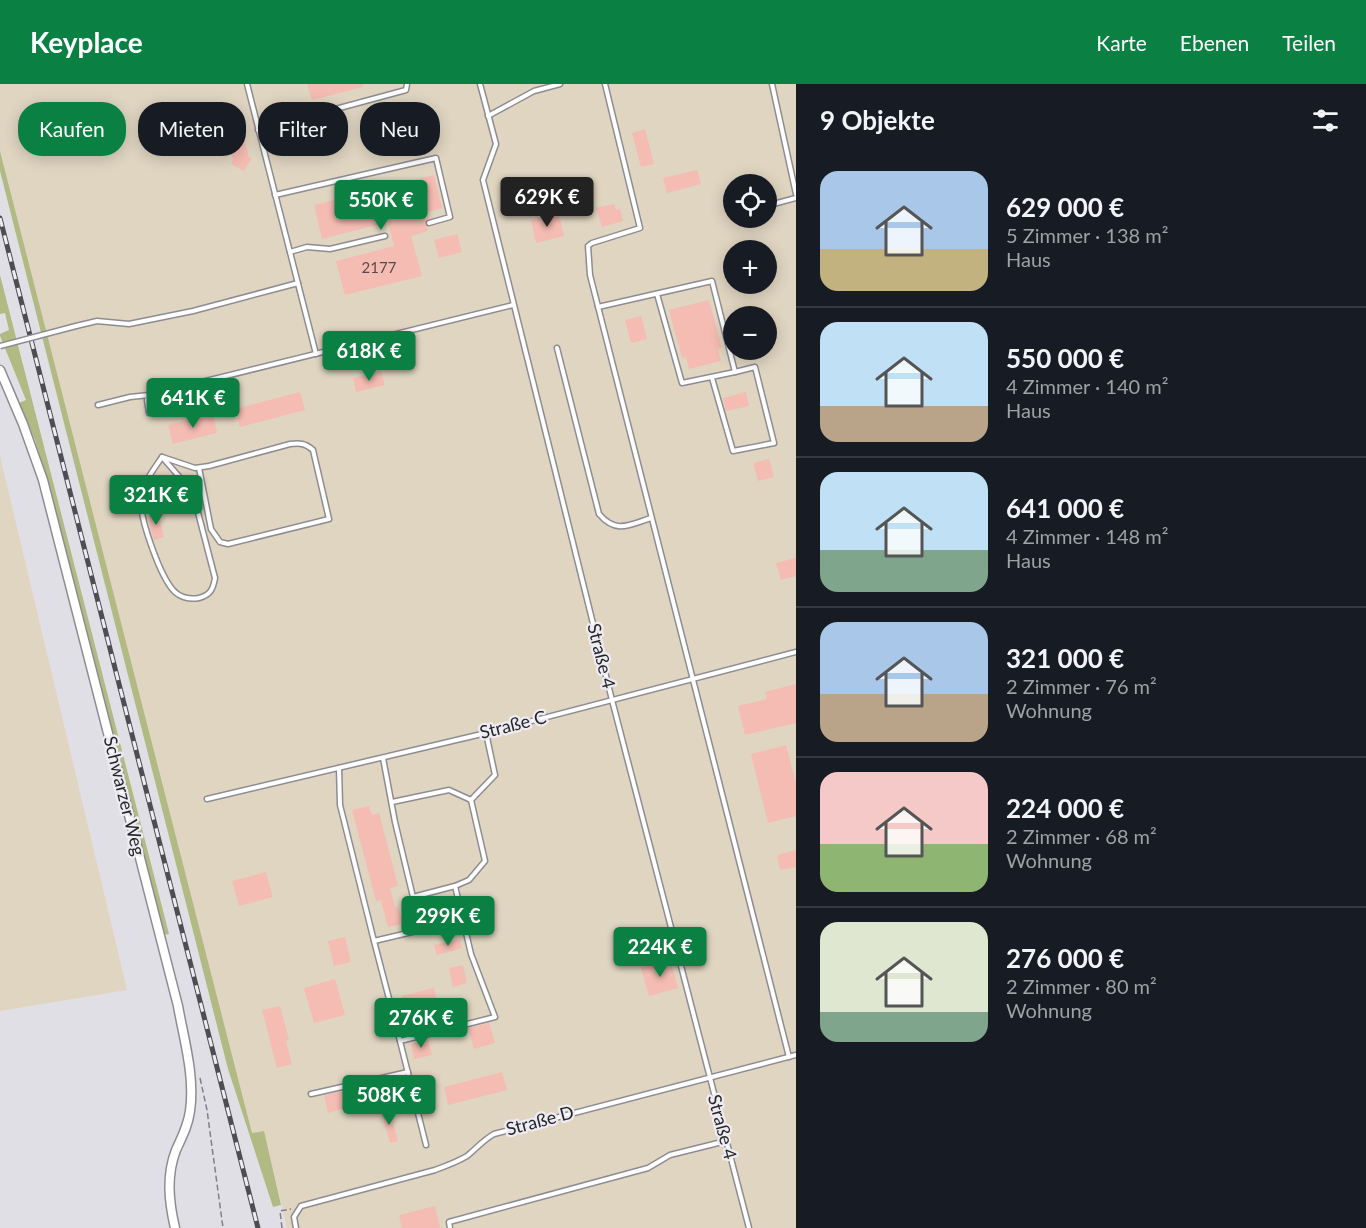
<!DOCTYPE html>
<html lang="de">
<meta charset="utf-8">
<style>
body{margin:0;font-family:Lato,sans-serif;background:#20242c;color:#f1f3f6;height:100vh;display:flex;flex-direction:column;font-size:22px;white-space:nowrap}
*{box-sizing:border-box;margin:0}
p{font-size:20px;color:#9ea1a6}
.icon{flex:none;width:33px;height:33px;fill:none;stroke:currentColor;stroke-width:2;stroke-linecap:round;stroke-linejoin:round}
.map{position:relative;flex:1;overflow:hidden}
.drawer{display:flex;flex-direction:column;background:#171b24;width:570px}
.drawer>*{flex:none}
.hud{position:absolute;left:18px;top:18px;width:570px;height:54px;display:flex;gap:12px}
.controls{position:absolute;left:723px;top:90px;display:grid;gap:12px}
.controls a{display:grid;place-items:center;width:54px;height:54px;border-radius:50%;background:#171b24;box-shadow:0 3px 15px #0003;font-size:30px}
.price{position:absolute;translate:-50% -51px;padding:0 14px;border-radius:6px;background:#0b8043;color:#fff;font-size:20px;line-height:39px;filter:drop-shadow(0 2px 3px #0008)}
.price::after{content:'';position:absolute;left:50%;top:36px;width:18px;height:14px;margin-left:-9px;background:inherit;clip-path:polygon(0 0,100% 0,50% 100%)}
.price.active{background:#222;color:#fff}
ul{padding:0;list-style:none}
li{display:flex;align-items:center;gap:18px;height:150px;padding:0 24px}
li+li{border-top:2px solid #363941}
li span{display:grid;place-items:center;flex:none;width:168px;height:120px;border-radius:18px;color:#555}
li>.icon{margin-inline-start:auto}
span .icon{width:72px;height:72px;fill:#fffc;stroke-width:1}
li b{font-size:26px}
h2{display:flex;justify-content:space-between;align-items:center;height:72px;padding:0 24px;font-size:26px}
.pill{padding:0 21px;border-radius:24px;background:#171b24;box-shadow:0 3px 15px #0003;font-size:21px;line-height:54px}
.pill.active{background:#0b8043;color:#fff}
header{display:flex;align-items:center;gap:36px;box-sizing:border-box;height:84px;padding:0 30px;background:#0b8043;color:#fff}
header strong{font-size:28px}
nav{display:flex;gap:33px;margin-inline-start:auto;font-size:21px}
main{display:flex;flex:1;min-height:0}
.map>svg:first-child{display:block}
.industrial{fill:#e0d5c1;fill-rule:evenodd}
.green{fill:#b1ba83}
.building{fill:#f4bcb2}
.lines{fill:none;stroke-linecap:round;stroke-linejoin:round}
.service-casing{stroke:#8e8c93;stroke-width:7}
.minor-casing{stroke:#8e8c93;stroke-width:11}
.path{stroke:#828085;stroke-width:1.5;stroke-dasharray:6 3;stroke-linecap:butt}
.service{stroke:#fff;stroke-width:4}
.minor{stroke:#fff;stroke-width:8}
.rail-casing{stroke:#4f4d51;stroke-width:5}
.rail{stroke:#eeecf3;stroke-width:3;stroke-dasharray:9;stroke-linecap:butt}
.service-bridge-casing{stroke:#8e8c93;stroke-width:7;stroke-linecap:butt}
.service-bridge{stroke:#fff;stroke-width:4}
.labels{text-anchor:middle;stroke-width:4.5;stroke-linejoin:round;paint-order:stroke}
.number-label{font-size:15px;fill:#594a4a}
.street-label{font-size:18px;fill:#252427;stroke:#eeecf3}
</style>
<header>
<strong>Keyplace</strong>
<nav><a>Karte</a><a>Ebenen</a><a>Teilen</a></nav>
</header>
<main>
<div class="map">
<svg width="796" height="1144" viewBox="0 0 796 1144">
<rect width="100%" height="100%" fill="#e1dfe6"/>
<!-- industrial -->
<g class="industrial">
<path d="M0,0h796v1144h-509l-23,-96 -12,2 -252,-983zM734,100h32v34h-32zM734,166h32v34h-32zM734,232h32v34h-32z"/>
<path d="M0,372l127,534 -127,21z"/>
</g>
<!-- green -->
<g class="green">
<path d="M0,67l252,982 12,-2 17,74 -8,2 -45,-138 -228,-898z"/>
<path d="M0,191l169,659 -6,1 -117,-459 -11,-36 -16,-37 7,-3 -26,-64v-2l9,-4 -4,-17 -5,1z"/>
</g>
<!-- building -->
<g class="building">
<path d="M307,0h56v3l-51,13z"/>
<path d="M241,43l8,30 3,1 -8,13 -13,-7 2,-4 -7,-29z"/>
<path d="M645,45l9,35 -13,3 -9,-34z"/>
<path d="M697,86l4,14 -34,9 -4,-15z"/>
<path d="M434,91l8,33 -19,5 5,18 -17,5 11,40 -77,19 -9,-34 58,-15 -6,-24 -66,17 -8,-34z"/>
<path d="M614,120l2,6 4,-1 3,12 -21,6 -6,-19z"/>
<path d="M559,130l5,22 -28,7 -5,-23z"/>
<path d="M457,150l5,18 -23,6 -5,-18z"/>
<path d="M709,216l13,48 -4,1 3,12 -32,8 -3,-12 -4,1 -13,-48z"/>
<path d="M641,232l6,23 -16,4 -6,-23z"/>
<path d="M381,287l4,14 -29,7 -3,-14z"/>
<path d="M300,308l5,18 -65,17 -5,-18z"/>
<path d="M746,308l3,14 -23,5 -3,-13z"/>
<path d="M213,330l4,19 -44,11 -5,-19z"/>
<path d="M769,375l5,18 -16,4 -5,-18z"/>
<path d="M158,429l6,24 -10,3 -7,-24z"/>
<path d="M796,474v18l-15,4 -5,-17z"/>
<path d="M796,600v39l-51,12 -7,-29 29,-7 -2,-7z"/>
<path d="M786,661l10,38v33l-28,7 -17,-69z"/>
<path d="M369,722l3,9 7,-2 19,73 -8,2 5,19 3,-1 5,18 -15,3 -7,-27 -5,1 -24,-91z"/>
<path d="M796,766v17l-16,3 -3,-15z"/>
<path d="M266,788l7,25 -34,9 -7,-25z"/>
<path d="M345,853l6,25 -17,4 -6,-25z"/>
<path d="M460,855l2,9 -25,7 -3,-10z"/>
<path d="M670,876l8,28 -29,8 -8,-28z"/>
<path d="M463,881l4,18 -14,4 -4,-19z"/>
<path d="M335,895l10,36 -31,8 -10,-35z"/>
<path d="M434,904l5,21 -32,8 -5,-21z"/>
<path d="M280,922l9,34 -3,1 6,23 -15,4 -15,-58z"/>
<path d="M489,939l6,20 -21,6 -6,-21z"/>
<path d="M428,955l4,16 -18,4 -3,-15z"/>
<path d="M502,988l5,18 -59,15 -4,-18z"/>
<path d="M345,1007l4,16 -21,6 -4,-18z"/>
<path d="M389,1024l9,33 -8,2 -9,-33z"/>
<path d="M435,1122l5,22h-38l-3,-13z"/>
</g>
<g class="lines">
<!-- service casing -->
<g class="service-casing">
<g id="service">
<path d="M247,0l69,270"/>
<path d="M480,0l16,60 -13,36 129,520 137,528"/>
<path d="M605,0l35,144 -48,15 -4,3 2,29 199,782"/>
<path d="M772,0l24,110"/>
<path d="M488,32l46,-25 26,-7"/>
<path d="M258,46l148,-40 1,-6"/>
<path d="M275,111l161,-37 14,59 -21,6"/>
<path d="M766,122l30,-8"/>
<path d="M290,168l17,-5 23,2 55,-13"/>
<path d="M598,223l114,-26 23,91 -53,11 -25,-89"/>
<path d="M76,242l21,-5 32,3 64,-13 105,-28"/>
<path d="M557,264l42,166c17,20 30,11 52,4"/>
<path d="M712,294l21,73 41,-8 -19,-76 -20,5"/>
<path d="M98,321l32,-8 19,-2"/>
<path d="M149,329l-2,-13 2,-5 364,-90"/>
<path d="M162,373l33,11 14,-2 81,-22c10,-1 15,-1 23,6l16,69 -101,25 -8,-2 -9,-13 -12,-61"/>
<path d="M162,373l28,32 5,12 20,77c-2,12 -5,17 -16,20 -10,2 -20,-1 -26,-8 -13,-15 -34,-72 -32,-92 1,-14 13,-29 21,-41z"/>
<path d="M383,674l12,64 18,75 42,-11"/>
<path d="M339,684l1,37 34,136 89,-21"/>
<path d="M207,715l279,-66 310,-81"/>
<path d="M392,718l57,-12 22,10"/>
<path d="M374,857l26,100"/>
<path d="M311,1010l97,-22"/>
<path d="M426,1061l-26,-104 95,-24 -24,-63 -16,-68 14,-6 16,-19 -14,-61 24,-25 -9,-42"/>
<path d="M296,1144l-2,-11 7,-11 134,-36c11,-4 22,-8 32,-14 9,-7 16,-16 27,-22l302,-79"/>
<path d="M450,1144l-1,-6 199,-54 22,-13 56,-14"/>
</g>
</g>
<!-- minor casing -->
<g class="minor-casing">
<path id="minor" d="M0,286l23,54 20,56 135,526c6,34 17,70 12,105 -2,15 -8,26 -14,39 -10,26 -7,52 -1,78"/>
</g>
<!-- path -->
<g class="path">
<path d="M200,994l7,32 16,118"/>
<path d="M282,1144l-2,-17 11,-2"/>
</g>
<!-- service -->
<use href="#service" class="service"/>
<!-- minor -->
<use href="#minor" class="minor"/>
<!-- rail casing -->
<g class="rail-casing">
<path id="rail" d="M0,134l258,1010"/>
</g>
<!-- rail -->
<use href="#rail" class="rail"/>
<!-- service-bridge casing -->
<g class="service-bridge-casing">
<path id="service-bridge" d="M0,262l76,-20"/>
</g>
<!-- service-bridge -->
<use href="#service-bridge" class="service-bridge"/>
</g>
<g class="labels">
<!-- number labels -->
<g class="number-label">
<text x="379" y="189">2177</text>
</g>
<!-- street labels -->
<g class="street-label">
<text transform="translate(601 572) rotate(76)" y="6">Straße 4</text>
<text transform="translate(513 641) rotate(-14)" y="6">Straße C</text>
<text transform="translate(124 712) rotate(76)" y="6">Schwarzer Weg</text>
<text transform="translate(540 1037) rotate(-15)" y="6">Straße D</text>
<text transform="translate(722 1043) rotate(75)" y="6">Straße 4</text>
</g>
</g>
</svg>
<div class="controls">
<a><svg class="icon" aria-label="locate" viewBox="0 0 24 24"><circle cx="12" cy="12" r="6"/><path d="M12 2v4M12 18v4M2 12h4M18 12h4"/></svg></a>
<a>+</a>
<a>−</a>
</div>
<b class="price active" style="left:547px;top:144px">629K €</b>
<b class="price" style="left:381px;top:147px">550K €</b>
<b class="price" style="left:369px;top:298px">618K €</b>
<b class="price" style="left:193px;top:345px">641K €</b>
<b class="price" style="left:156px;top:442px">321K €</b>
<b class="price" style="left:448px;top:863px">299K €</b>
<b class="price" style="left:660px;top:894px">224K €</b>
<b class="price" style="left:421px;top:965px">276K €</b>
<b class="price" style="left:389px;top:1042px">508K €</b>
<div class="hud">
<a class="pill active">Kaufen</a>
<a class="pill">Mieten</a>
<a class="pill">Filter</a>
<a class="pill">Neu</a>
</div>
</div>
<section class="drawer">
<h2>9 Objekte<svg class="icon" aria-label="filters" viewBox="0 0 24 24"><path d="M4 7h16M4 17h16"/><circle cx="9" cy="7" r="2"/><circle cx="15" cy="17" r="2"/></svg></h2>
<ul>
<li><span style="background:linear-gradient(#a9c7e8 65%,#c2b280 0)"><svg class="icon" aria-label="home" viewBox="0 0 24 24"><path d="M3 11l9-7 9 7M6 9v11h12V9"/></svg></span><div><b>629 000 €</b><p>5 Zimmer · 138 m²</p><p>Haus</p></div></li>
<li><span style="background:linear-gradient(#bfe0f5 70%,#b9a48a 0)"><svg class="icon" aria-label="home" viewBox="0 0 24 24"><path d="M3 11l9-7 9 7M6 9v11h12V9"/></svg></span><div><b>550 000 €</b><p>4 Zimmer · 140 m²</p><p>Haus</p></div></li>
<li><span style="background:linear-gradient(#bfe0f5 65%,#7fa58c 0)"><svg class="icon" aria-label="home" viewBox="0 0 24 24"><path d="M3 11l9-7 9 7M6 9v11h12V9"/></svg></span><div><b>641 000 €</b><p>4 Zimmer · 148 m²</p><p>Haus</p></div></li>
<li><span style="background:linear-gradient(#a9c7e8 60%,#b9a48a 0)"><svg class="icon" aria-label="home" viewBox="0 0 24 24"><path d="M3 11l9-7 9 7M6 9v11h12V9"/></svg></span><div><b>321 000 €</b><p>2 Zimmer · 76 m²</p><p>Wohnung</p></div></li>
<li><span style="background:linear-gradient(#f6c9c9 60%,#8fb573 0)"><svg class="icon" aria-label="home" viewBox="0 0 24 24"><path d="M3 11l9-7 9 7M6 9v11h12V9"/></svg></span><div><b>224 000 €</b><p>2 Zimmer · 68 m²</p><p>Wohnung</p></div></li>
<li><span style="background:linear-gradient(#dfe7d0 75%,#7fa58c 0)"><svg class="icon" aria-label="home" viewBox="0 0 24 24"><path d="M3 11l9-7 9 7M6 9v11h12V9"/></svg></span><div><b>276 000 €</b><p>2 Zimmer · 80 m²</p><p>Wohnung</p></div></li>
</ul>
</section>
</main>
